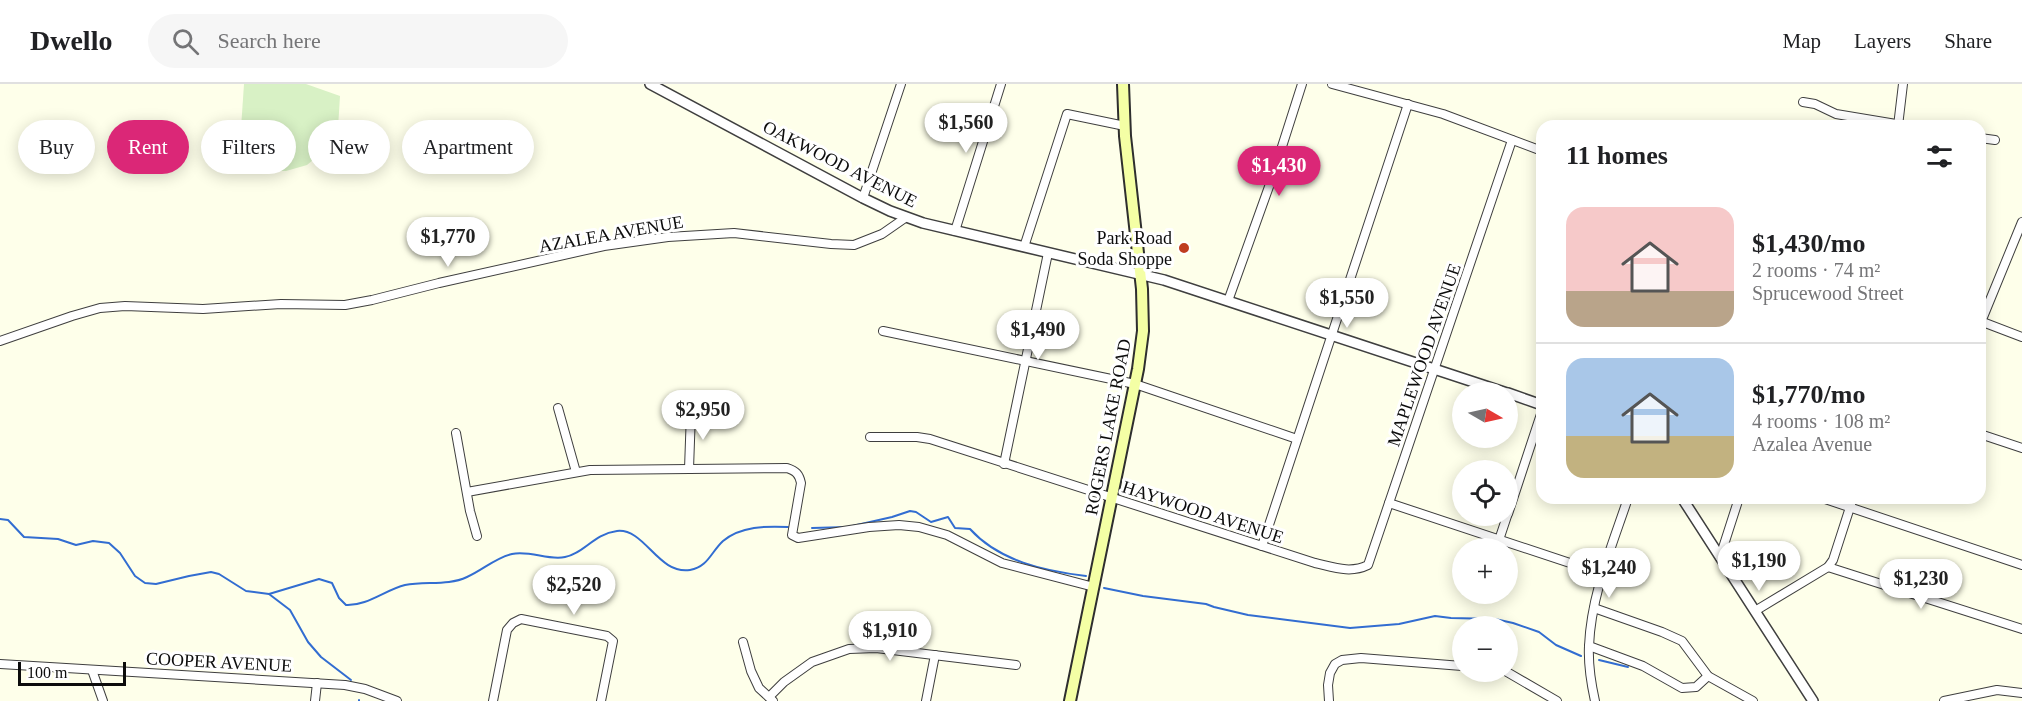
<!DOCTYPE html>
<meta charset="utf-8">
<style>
body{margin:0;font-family:Georgia,serif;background:#f6f6f6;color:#202124;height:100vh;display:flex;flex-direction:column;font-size:22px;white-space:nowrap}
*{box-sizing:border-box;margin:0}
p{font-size:20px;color:#757577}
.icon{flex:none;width:33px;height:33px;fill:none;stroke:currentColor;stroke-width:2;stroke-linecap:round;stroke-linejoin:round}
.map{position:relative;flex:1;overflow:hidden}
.panel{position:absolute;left:1536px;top:36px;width:450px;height:384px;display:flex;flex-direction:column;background:#fff;border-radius:18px;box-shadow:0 3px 15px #0003}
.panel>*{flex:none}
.guide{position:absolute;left:18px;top:36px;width:570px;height:54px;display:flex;gap:12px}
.needle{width:39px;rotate:99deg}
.fabs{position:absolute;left:1452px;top:298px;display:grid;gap:12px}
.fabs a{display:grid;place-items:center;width:66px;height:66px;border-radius:50%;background:#fff;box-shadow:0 3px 15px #0003;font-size:30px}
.scale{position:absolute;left:18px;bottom:15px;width:108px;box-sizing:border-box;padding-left:6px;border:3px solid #0c0c0c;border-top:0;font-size:16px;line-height:21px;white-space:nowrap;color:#0c0c0c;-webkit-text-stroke:4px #fff;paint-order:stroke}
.price{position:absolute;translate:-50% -51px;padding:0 14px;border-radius:21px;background:#fff;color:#222;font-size:20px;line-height:39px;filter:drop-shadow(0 2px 3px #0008)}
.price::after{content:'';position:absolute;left:50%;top:36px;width:18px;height:14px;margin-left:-9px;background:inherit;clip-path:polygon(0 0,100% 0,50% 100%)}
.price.selected{background:#db2777;color:#fff}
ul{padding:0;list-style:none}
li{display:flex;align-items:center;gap:18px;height:150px;padding:0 30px}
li+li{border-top:2px solid #e0e0e0}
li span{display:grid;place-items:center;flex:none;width:168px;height:120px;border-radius:18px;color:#555}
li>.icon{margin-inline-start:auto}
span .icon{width:72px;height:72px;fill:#fffc;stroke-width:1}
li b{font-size:26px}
h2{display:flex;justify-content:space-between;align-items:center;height:72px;padding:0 30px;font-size:26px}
.chip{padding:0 21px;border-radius:27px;background:#fff;box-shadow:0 3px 15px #0003;font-size:21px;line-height:54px}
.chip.selected{background:#db2777;color:#fff}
header{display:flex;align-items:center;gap:36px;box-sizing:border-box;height:84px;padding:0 30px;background:#fff;border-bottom:2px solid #e0e0e0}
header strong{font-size:28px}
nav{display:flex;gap:33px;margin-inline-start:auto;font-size:21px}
.search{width:420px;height:54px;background:#f6f6f6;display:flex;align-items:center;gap:15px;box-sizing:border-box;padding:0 21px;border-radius:33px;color:#757577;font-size:22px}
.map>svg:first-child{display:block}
.pitch{fill:#d8f1c5}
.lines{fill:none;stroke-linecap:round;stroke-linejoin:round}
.stream{stroke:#326dd1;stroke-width:2}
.minor-casing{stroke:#3f3f3f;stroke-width:10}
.tertiary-casing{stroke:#3f3f3f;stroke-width:12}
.secondary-casing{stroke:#2e2e2e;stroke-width:14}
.minor{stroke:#fff;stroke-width:8}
.tertiary{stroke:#fff;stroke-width:9}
.secondary{stroke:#f4ffa5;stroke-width:10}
.poi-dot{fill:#bf3d20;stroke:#fff;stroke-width:2}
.labels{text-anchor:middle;stroke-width:6;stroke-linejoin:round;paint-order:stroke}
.street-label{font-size:18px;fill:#0c0c0c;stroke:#fff}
.poi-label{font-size:18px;fill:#0c0c0c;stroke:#fff;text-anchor:end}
</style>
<header>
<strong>Dwello</strong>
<div class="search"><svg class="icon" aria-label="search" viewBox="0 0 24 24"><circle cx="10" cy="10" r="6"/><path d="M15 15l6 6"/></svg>Search here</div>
<nav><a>Map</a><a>Layers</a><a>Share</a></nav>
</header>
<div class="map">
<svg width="2022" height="617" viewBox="0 0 2022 617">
<rect width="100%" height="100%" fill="#feffea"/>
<!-- pitch -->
<path class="pitch" d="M244,0h62l34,12 -2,32 -13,22 -18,15 -21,6h-26l-21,-13z"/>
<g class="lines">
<!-- stream -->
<g class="stream">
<path d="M0,435l8,1 16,17 34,2 18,6 17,-4 16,2 11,10 15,23 10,7 11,1 33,-8 22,-4 8,2 27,17 23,3 50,-15 13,4 7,15 7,7c21,1 39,-15 59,-20 21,-4 43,1 62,-8 16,-7 28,-19 45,-23 18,-4 37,7 53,3 20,-4 28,-23 52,-26 28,-3 41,44 73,39 18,-3 21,-18 33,-29 18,-15 43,-15 65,-14"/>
<path d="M812,444l36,-1 44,-10 18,-6 6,1 15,10 17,-5 7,11 15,1c29,32 74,42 116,47"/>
<path d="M1104,504l39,8 63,8 8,3 34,8 102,13 49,-4 36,-8 16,2 44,1 18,4 26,9 17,13 25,11"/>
<path d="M269,510l21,16 18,32 13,15 30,23"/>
<path d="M1599,576l29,7"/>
<path d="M359,616v1"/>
</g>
<!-- minor casing -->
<g class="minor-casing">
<g id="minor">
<path d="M1332,0l111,30 99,37"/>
<path d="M1803,18l12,2 21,10 72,12"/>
<path d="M1898,42l5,-42"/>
<path d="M1980,54l15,2"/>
<path d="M863,114l38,-114"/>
<path d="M955,147l46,-147"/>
<path d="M1024,163l43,-133 58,12"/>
<path d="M1228,217l43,-120 31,-97"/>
<path d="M1980,237l42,16"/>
<path d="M1981,238l41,-100"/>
<path d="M883,247l252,53 162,55"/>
<path d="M0,257l72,-25 28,-8 25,-2 78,3 78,-5 64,1 27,-5 67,-17 165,-37 64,-9 66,-4 97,11 23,1 28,-11 23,-16"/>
<path d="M558,324l18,64"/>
<path d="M456,349l14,78 7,25"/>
<path d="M1980,350l42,14"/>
<path d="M870,353h47l13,2 385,124c18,4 35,11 53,2l144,-425"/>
<path d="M1004,380l44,-211"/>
<path d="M689,385l2,-57"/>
<path d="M467,408l123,-22 197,-2c9,3 12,6 14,15l-9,52 6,3 71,-11 30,-2 20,2 28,8 55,28 92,24"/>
<path d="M1822,414l200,67"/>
<path d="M1389,419l214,71"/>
<path d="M1508,430l34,-103"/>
<path d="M1499,456l8,-24"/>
<path d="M1262,462l146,-442"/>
<path d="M1720,473l19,-59"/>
<path d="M1828,483l194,62"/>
<path d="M1594,524l68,24 20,9 26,35 45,25"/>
<path d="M1755,527l73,-44 5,-7 20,-62"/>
<path d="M743,558l8,29 8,17 14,13"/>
<path d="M1589,562l54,20 39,22 14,-1 12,-11"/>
<path d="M0,580l345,21 20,4 32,12"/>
<path d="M92,586l11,31"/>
<path d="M1507,588l50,29"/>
<path d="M769,613l15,-15 28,-20 37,-13 27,-1 140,17"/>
<path d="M315,617l2,-18"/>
<path d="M493,617l14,-71 6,-7 8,-4 86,17 6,5 -12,60"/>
<path d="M926,617l9,-46"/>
<path d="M1329,617l-1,-16 2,-12 5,-9 7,-4 19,-2 101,8"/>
<path d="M1595,617c-4,-18 -7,-36 -6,-55 2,-51 23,-100 39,-148"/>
<path d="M1944,617l53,-11 25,3"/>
</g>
</g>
<!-- tertiary casing -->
<g class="tertiary-casing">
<g id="tertiary">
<path d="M650,0l213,114 27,13 33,12 241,57 343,113"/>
<path d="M1508,309l34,12"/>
<path d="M1682,414l131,203"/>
</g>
</g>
<!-- secondary casing -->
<g class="secondary-casing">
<path id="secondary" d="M1070,617l68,-332 5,-38 -1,-42 -17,-153 -2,-52"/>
</g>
<!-- minor -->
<use href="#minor" class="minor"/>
<!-- tertiary -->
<use href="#tertiary" class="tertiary"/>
<!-- secondary -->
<use href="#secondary" class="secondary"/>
</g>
<!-- markers -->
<circle class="poi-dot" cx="1184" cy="164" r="6"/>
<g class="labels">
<!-- street labels -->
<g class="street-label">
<text transform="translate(840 80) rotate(27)" y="6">OAKWOOD AVENUE</text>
<text transform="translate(611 150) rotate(-10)" y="6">AZALEA AVENUE</text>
<text transform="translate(1424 271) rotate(-71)" y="6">MAPLEWOOD AVENUE</text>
<text transform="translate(1108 343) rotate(-79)" y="6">ROGERS LAKE ROAD</text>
<text transform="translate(1203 428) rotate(18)" y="6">HAYWOOD AVENUE</text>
<text transform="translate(219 578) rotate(3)" y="6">COOPER AVENUE</text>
</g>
<!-- poi labels -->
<g class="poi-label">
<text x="1172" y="160">Park Road<tspan x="1172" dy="21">Soda Shoppe</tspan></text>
</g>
</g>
</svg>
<div class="fabs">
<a><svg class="needle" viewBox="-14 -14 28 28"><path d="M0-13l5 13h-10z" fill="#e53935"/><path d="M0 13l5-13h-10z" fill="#757577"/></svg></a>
<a><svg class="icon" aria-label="locate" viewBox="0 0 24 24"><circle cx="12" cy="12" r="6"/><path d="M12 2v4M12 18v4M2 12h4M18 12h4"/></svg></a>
<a>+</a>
<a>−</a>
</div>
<div class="scale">100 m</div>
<b class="price" style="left:966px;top:70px">$1,560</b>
<b class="price selected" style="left:1279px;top:113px">$1,430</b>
<b class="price" style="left:448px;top:184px">$1,770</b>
<b class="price" style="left:1347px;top:245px">$1,550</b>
<b class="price" style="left:1038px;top:277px">$1,490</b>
<b class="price" style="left:703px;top:357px">$2,950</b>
<b class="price" style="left:1759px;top:508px">$1,190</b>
<b class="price" style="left:1609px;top:515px">$1,240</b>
<b class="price" style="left:1921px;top:526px">$1,230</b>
<b class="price" style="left:574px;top:532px">$2,520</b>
<b class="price" style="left:890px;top:578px">$1,910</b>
<div class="guide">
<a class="chip">Buy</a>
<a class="chip selected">Rent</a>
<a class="chip">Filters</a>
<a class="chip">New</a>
<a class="chip">Apartment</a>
</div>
<section class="panel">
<h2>11 homes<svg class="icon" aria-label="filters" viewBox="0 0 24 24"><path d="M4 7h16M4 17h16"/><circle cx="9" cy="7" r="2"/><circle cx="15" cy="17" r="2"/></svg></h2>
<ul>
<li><span style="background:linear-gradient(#f6c9c9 70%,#b9a48a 0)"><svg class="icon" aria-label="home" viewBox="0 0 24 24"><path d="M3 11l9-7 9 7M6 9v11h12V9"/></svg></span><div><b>$1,430/mo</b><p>2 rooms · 74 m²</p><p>Sprucewood Street</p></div></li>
<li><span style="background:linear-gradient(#a9c7e8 65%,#c2b280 0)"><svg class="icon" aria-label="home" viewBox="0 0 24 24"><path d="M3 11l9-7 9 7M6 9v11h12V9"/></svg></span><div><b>$1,770/mo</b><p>4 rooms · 108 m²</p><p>Azalea Avenue</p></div></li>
</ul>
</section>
</div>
